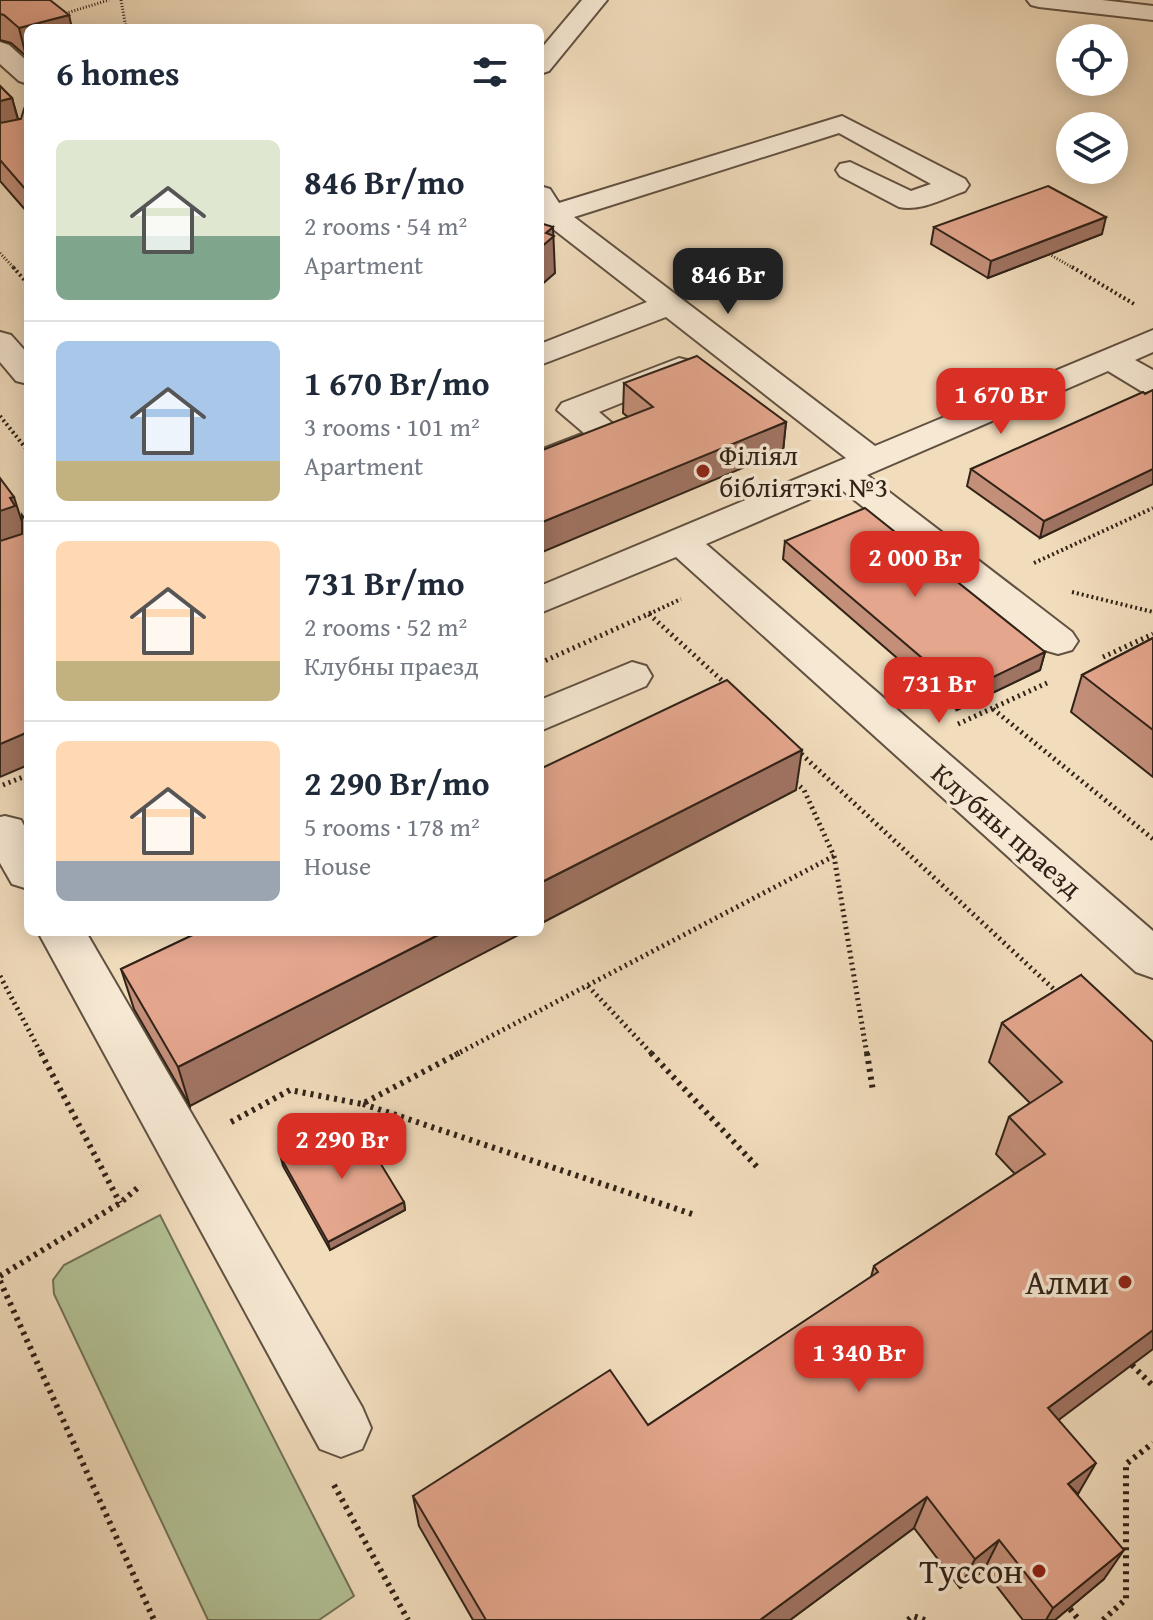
<!DOCTYPE html>
<meta charset="utf-8">
<style>
body{margin:0;font-family:"Gentium Book Plus",serif;background:#f6f6f7;color:#1f2937;height:100vh;display:flex;flex-direction:column;font-size:30px;white-space:nowrap}
*{box-sizing:border-box;margin:0}
p{font-size:26px;color:#747a83}
.icon{flex:none;width:44px;height:44px;fill:none;stroke:currentColor;stroke-width:2;stroke-linecap:round;stroke-linejoin:round}
.map{position:relative;flex:1;overflow:hidden}
.drawer{position:absolute;left:24px;top:24px;width:520px;height:912px;display:flex;flex-direction:column;background:#fff;border-radius:12px;box-shadow:0 4px 20px #0003}
.drawer>*{flex:none}
.fabs{position:absolute;left:1056px;top:24px;display:grid;gap:16px}
.fabs a{display:grid;place-items:center;width:72px;height:72px;border-radius:50%;background:#fff;box-shadow:0 4px 20px #0003;font-size:40px}
.price{position:absolute;translate:-50% -68px;padding:0 18px;border-radius:16px;background:#d93025;color:#fff;font-size:26px;line-height:52px;filter:drop-shadow(0 2px 4px #0008)}
.price::after{content:'';position:absolute;left:50%;top:48px;width:24px;height:18px;margin-left:-12px;background:inherit;clip-path:polygon(0 0,100% 0,50% 100%)}
.price.active{background:#222;color:#fff}
ul{padding:0;list-style:none}
li{display:flex;align-items:center;gap:24px;height:200px;padding:0 32px}
li+li{border-top:2px solid #e0e1e3}
li span{display:grid;place-items:center;flex:none;width:224px;height:160px;border-radius:12px;color:#555}
li>.icon{margin-inline-start:auto}
span .icon{width:96px;height:96px;fill:#fffc;stroke-width:1}
li b{font-size:34px}
h2{display:flex;justify-content:space-between;align-items:center;height:96px;padding:0 32px;font-size:34px}
.map>svg:first-child{display:block}
.green{fill:#b3c296;stroke:#727257;stroke-width:2}
.lines{fill:none;stroke-linecap:round;stroke-linejoin:round}
.minor-casing{stroke:#615141;stroke-width:4}
.path-far3{stroke:#312318;stroke-width:3;stroke-dasharray:1 2;stroke-linecap:butt}
.path-far2{stroke:#312318;stroke-width:4;stroke-dasharray:2 3;stroke-linecap:butt}
.path-far1{stroke:#312318;stroke-width:5;stroke-dasharray:2 4;stroke-linecap:butt}
.path{stroke:#312318;stroke-width:6;stroke-dasharray:3 5;stroke-linecap:butt}
.minor{fill:#f6e8d3;fill-rule:evenodd}
.wall{fill:#c48f79;stroke:#312318;stroke-width:2}
.shaded-wall{fill:#a07463;stroke:#312318;stroke-width:2}
.building{fill:#e4a68d;stroke:#312318;stroke-width:2}
.poi-dot{fill:#8f2418;stroke:#f6e8d3;stroke-width:3}
.labels{text-anchor:middle;stroke-width:7;stroke-linejoin:round;paint-order:stroke}
.poi-label{font-size:28px;fill:#312318;stroke:#f6e8d3;text-anchor:start}
.street-label{font-size:28px;fill:#312318;stroke:#f6e8d3}
.near-poi-label{font-size:34px;fill:#312318;stroke:#f6e8d3;text-anchor:end}
</style>
<div class="map">
<svg width="1153" height="1620" viewBox="0 0 1153 1620">
<rect width="100%" height="100%" fill="#f1dcbc"/>
<filter id="stains"><feTurbulence type="fractalNoise" baseFrequency=".0025" numOctaves="4"/><feColorMatrix values="0 0 0 0 .2 0 0 0 0 .09 0 0 0 0 .02 0 0 0 .5 -.17"/></filter>
<radialGradient id="worn" r=".72"><stop offset=".6" stop-color="#630" stop-opacity="0"/><stop offset="1" stop-color="#630" stop-opacity=".3"/></radialGradient>
<!-- green -->
<path class="green" d="M160,1215l194,381 -35,24h-111l-154,-326 -1,-14 11,-15z"/>
<g class="lines">
<!-- minor casing -->
<g class="minor-casing">
<g id="minor">
<path d="M582,0h25l-58,71 -9,3v-24z"/>
<path d="M1027,0h75l51,6v14l-114,-13 -8,-2z"/>
<path d="M0,42l9,3 19,17v22l-9,-3 -19,-17z"/>
<path d="M842,116l123,63 4,6 -4,6c-20,7 -45,21 -66,16l-59,-31 -4,-6 4,-6 10,-2 61,29 20,-7 -92,-51 -265,84 301,229 278,-116v22l-18,8 18,10v24l-12,-3 -33,-20 -241,104 205,157 6,9 -6,9 -14,4 -14,-4 -206,-163 -132,57 447,387v47l-17,-6 -460,-415 -136,56v-27l306,-128 -180,-141 -126,48v-21l107,-42 -99,-77 -8,2v-41l10,3 9,14z"/>
<path d="M0,332l11,3 17,19v30l-12,-3 -16,-19z"/>
<path d="M679,358l12,3 4,7 -4,7 -92,37 27,23 -5,7 -81,32v-24l44,-17 -27,-23 5,-7z"/>
<path d="M632,662l14,4 6,10 -6,10 -106,45v-31z"/>
<path d="M5,816l16,4 7,13v56l-16,-5 -12,-21v-46z"/>
<path d="M38,932h48l276,475 9,21 -9,21 -21,8 -21,-8z"/>
</g>
</g>
<!-- path-far3 -->
<g class="path-far3">
<path d="M121,0l5,28"/>
<path d="M60,15l49,-15"/>
<path d="M0,253l15,16"/>
<path d="M1049,254l26,15"/>
</g>
<!-- path-far2 -->
<g class="path-far2">
<path d="M13,267l15,17"/>
<path d="M1072,267l62,37"/>
<path d="M0,416l28,35"/>
<path d="M1034,563l119,-55"/>
<path d="M1072,592l81,20"/>
<path d="M649,614l32,-15"/>
</g>
<!-- path-far1 -->
<g class="path-far1">
<path d="M649,614l79,72"/>
<path d="M1103,657l50,-23"/>
<path d="M540,663l113,-51"/>
<path d="M993,709l160,130"/>
<path d="M958,724l89,-41"/>
<path d="M797,750l262,244"/>
<path d="M3,785l25,-10"/>
<path d="M834,856l33,199"/>
<path d="M0,976l42,79"/>
<path d="M588,986l65,69"/>
<path d="M455,1055l379,-199 -30,-66 -9,-8"/>
</g>
<!-- path -->
<g class="path">
<path d="M41,1053l79,150"/>
<path d="M651,1053l108,116"/>
<path d="M867,1053l6,38"/>
<path d="M363,1104l329,110"/>
<path d="M231,1122l59,-32 72,14 97,-51"/>
<path d="M0,1276l120,-73 21,-18"/>
<path d="M0,1281l154,339"/>
<path d="M1132,1365l21,21"/>
<path d="M334,1485l74,135"/>
<path d="M1070,1609l9,11"/>
<path d="M908,1620l5,-4 12,4"/>
<path d="M1103,1620l23,-21v-135l27,-21"/>
</g>
<!-- minor -->
<use href="#minor" class="minor"/>
</g>
<!-- wall -->
<g class="wall">
<path d="M0,0h50l-24,56 -15,-13 -11,-3z"/>
<path d="M0,86l12,12 6,21h3l7,-6v100l-28,-32z"/>
<path d="M934,227l168,7 -114,44 -57,-34z"/>
<path d="M624,383l162,39 -3,29 -155,-34 -5,-4z"/>
<path d="M1153,390v94l-113,54 -73,-52 4,-17z"/>
<path d="M785,541l260,111 -5,18 -83,40 -174,-151z"/>
<path d="M1153,638v139l-82,-65 11,-37z"/>
<path d="M199,932l-9,174 -56,-97 -13,-40z"/>
<path d="M1081,975l-22,445 18,74 27,85 -49,41h-32l-39,-50 -24,18 -46,-60 -124,92h-317l-54,-94 -6,-30 235,-71 223,-148 3,-11 141,-92 -19,-20 13,-37 21,-14 -41,-41 13,-39z"/>
<path d="M281,1158l123,44 1,8 -75,40 -47,-84z"/>
</g>
<!-- shaded-wall -->
<g class="shaded-wall">
<path d="M69,15l3,13h-44v27l-2,1 -7,-28z"/>
<path d="M12,98l8,29 -20,5v-31z"/>
<path d="M1106,217l-4,17 -114,44 3,-17z"/>
<path d="M553,227l2,46 -15,13v-38l6,-15z"/>
<path d="M786,422l-3,29 -243,102v-30z"/>
<path d="M1153,469v15l-113,54 4,-17z"/>
<path d="M14,497l9,28 1,9 -24,8v-31l10,-13z"/>
<path d="M1045,652l-5,18 -83,40 5,-18z"/>
<path d="M28,732v33l-28,12v-33z"/>
<path d="M802,750l-6,40 -256,134v-41z"/>
<path d="M444,932h80l-334,174 -12,-39z"/>
<path d="M404,1202l1,8 -75,40 -2,-8z"/>
<path d="M1153,1330v19l-121,91 16,-32z"/>
<path d="M1096,1463l-18,31 -10,-10z"/>
<path d="M927,1497l-13,31 -124,92h-30z"/>
<path d="M999,1540l-15,30 -24,18 15,-29z"/>
<path d="M1124,1550l-20,29 -49,41h-9l7,-12z"/>
</g>
<!-- building -->
<g class="building">
<path d="M0,0h50l19,15 -50,13 -15,-13 -4,-1z"/>
<path d="M0,86l12,12 -12,3z"/>
<path d="M24,109l4,4v76l-2,1 -26,-30v-37l21,-4z"/>
<path d="M1048,186l58,31 -115,44 -57,-34z"/>
<path d="M540,223l13,4 -7,6 8,3 -14,12z"/>
<path d="M697,356l89,66 -246,101v-72l113,-44 -29,-24z"/>
<path d="M1153,390v79l-109,52 -73,-52 172,-77 2,2z"/>
<path d="M0,478l14,19 -4,1 5,8 -15,5z"/>
<path d="M865,508l180,144 -83,40 -177,-151z"/>
<path d="M22,515l6,8v209l-28,12v-203l22,-7z"/>
<path d="M1153,638v92l-71,-55z"/>
<path d="M727,680l75,70 -262,133v-114z"/>
<path d="M199,932h245l-266,135 -57,-98z"/>
<path d="M1081,975l72,67v288l-105,78 48,55 -28,21 56,66 -71,58 -54,-68 -24,19 -48,-62 -167,123h-274l-73,-124 197,-126 38,55 230,-153 -4,-6 171,-112 -36,-37 53,-35 -60,-59z"/>
<path d="M354,1120l50,82 -76,40 -47,-84z"/>
</g>
<!-- markers -->
<g class="poi-dot">
<circle cx="703" cy="471" r="8"/>
<circle cx="1125" cy="1282" r="8"/>
<circle cx="1039" cy="1571" r="8"/>
</g>
<g class="labels">
<!-- poi labels -->
<g class="poi-label">
<text x="719" y="465">Філіял<tspan x="719" dy="32">бібліятэкі №3</tspan></text>
</g>
<!-- street labels -->
<g class="street-label">
<text transform="translate(1007 830) rotate(41)" y="10">Клубны праезд</text>
</g>
<!-- near-poi labels -->
<g class="near-poi-label">
<text x="1109" y="1294">Алми</text>
<text x="1023" y="1583">Туссон</text>
</g>
</g>
<rect width="100%" height="100%" filter="url(#stains)"/>
<rect width="100%" height="100%" fill="url(#worn)"/>
</svg>
<div class="fabs">
<a><svg class="icon" aria-label="locate" viewBox="0 0 24 24"><circle cx="12" cy="12" r="6"/><path d="M12 2v4M12 18v4M2 12h4M18 12h4"/></svg></a>
<a><svg class="icon" aria-label="layers" viewBox="0 0 24 24"><path d="M12 4l9 5-9 5-9-5zM3 14l9 5 9-5"/></svg></a>
</div>
<b class="price active" style="left:728px;top:316px">846 Br</b>
<b class="price" style="left:1001px;top:436px">1 670 Br</b>
<b class="price" style="left:915px;top:599px">2 000 Br</b>
<b class="price" style="left:939px;top:725px">731 Br</b>
<b class="price" style="left:342px;top:1181px">2 290 Br</b>
<b class="price" style="left:859px;top:1394px">1 340 Br</b>
<section class="drawer">
<h2>6 homes<svg class="icon" aria-label="filters" viewBox="0 0 24 24"><path d="M4 7h16M4 17h16"/><circle cx="9" cy="7" r="2"/><circle cx="15" cy="17" r="2"/></svg></h2>
<ul>
<li><span style="background:linear-gradient(#dfe7d0 60%,#7fa58c 0)"><svg class="icon" aria-label="home" viewBox="0 0 24 24"><path d="M3 11l9-7 9 7M6 9v11h12V9"/></svg></span><div><b>846 Br/mo</b><p>2 rooms · 54 m²</p><p>Apartment</p></div></li>
<li><span style="background:linear-gradient(#a9c7e8 75%,#c2b280 0)"><svg class="icon" aria-label="home" viewBox="0 0 24 24"><path d="M3 11l9-7 9 7M6 9v11h12V9"/></svg></span><div><b>1 670 Br/mo</b><p>3 rooms · 101 m²</p><p>Apartment</p></div></li>
<li><span style="background:linear-gradient(#ffd9b3 75%,#c2b280 0)"><svg class="icon" aria-label="home" viewBox="0 0 24 24"><path d="M3 11l9-7 9 7M6 9v11h12V9"/></svg></span><div><b>731 Br/mo</b><p>2 rooms · 52 m²</p><p>Клубны праезд</p></div></li>
<li><span style="background:linear-gradient(#ffd9b3 75%,#9aa5b1 0)"><svg class="icon" aria-label="home" viewBox="0 0 24 24"><path d="M3 11l9-7 9 7M6 9v11h12V9"/></svg></span><div><b>2 290 Br/mo</b><p>5 rooms · 178 m²</p><p>House</p></div></li>
</ul>
</section>
</div>
